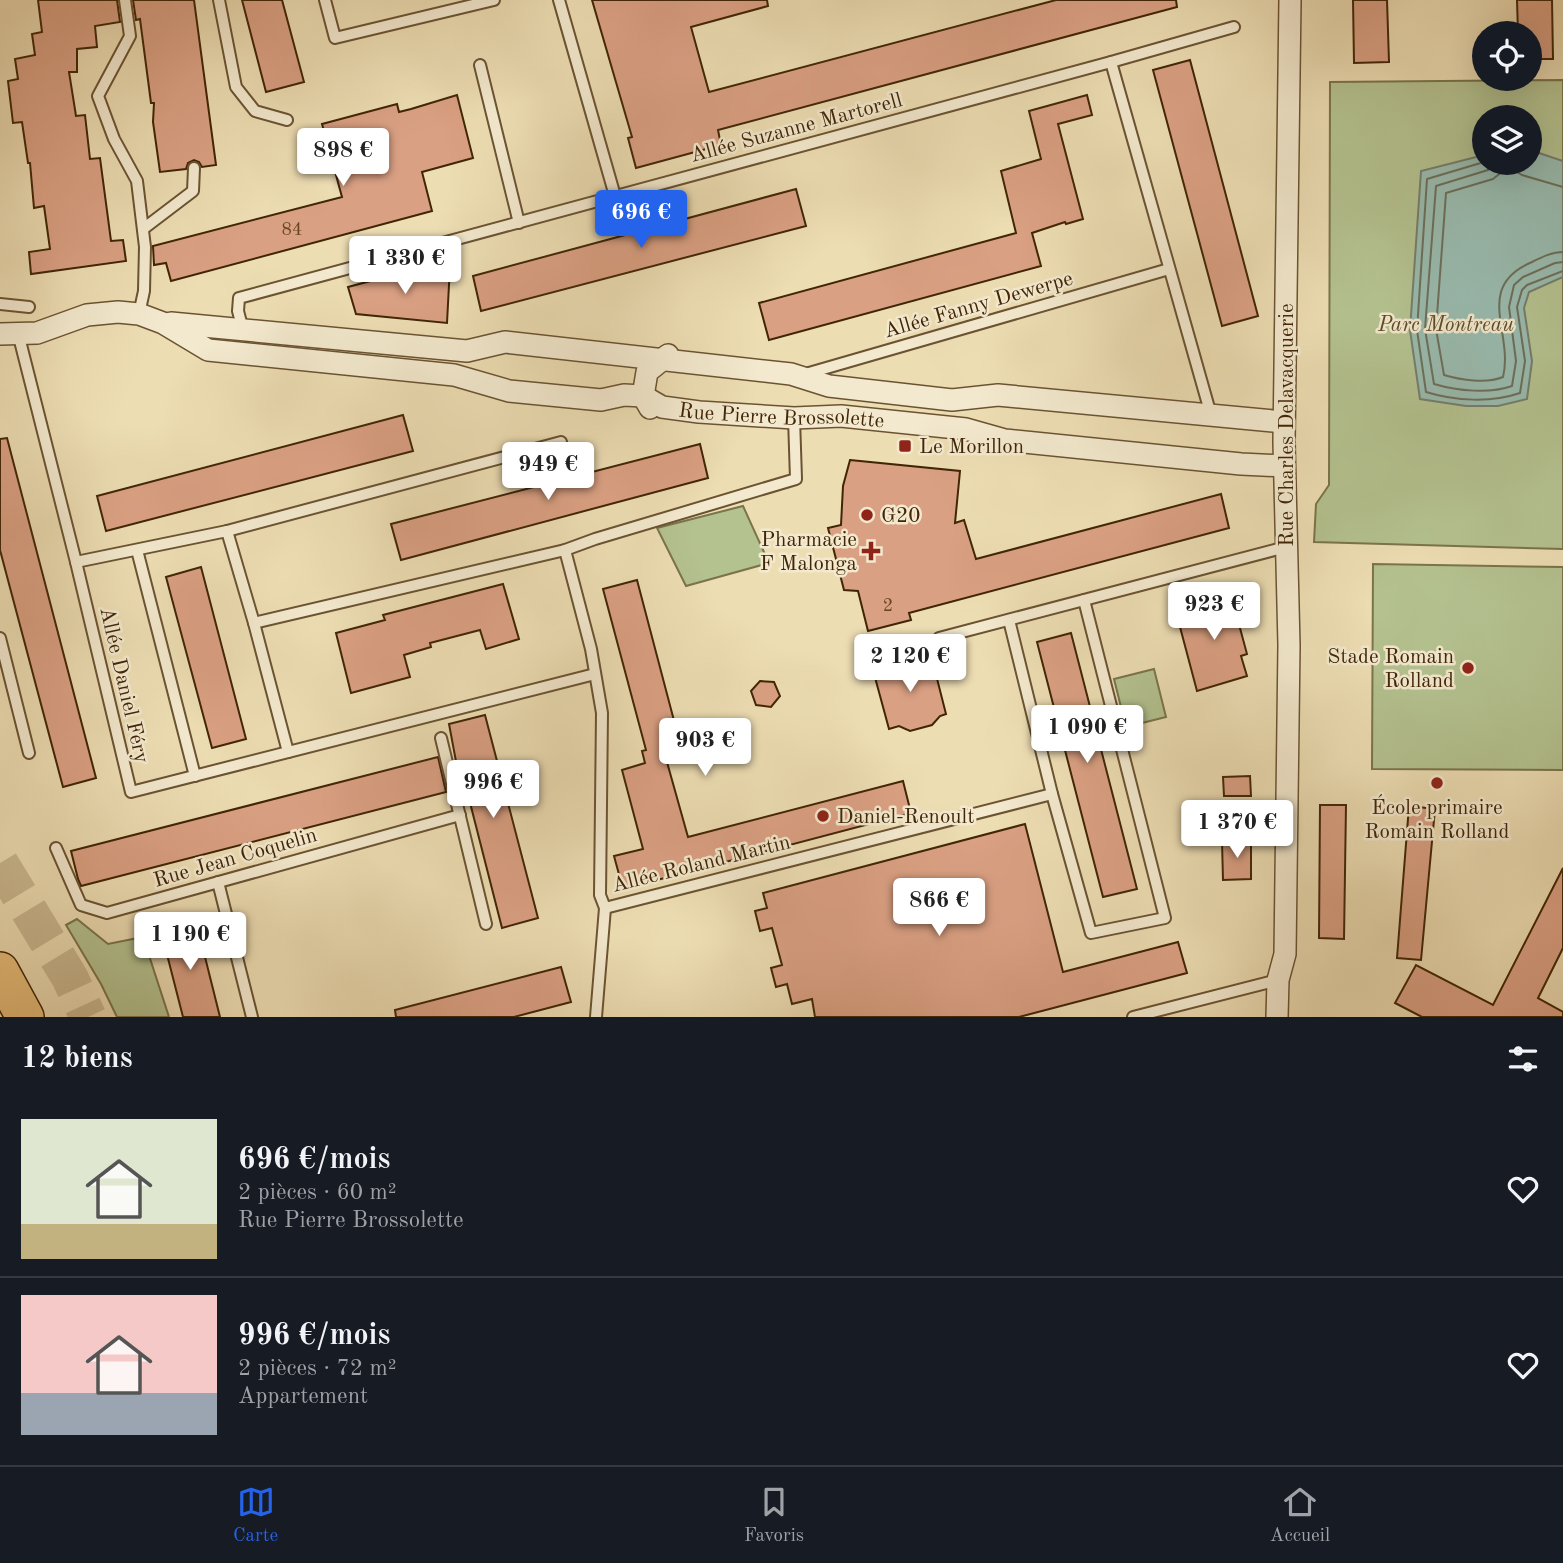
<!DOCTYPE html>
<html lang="fr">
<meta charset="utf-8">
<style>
body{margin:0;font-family:"Old Standard TT",serif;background:#242831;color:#f1f3f6;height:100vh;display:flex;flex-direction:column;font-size:26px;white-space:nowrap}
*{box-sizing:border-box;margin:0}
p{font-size:23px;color:#9ea1a6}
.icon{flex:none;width:38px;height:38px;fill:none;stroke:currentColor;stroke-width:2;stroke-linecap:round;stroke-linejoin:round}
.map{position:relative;height:1017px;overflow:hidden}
.details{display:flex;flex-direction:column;background:#171b24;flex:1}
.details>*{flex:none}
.buttons{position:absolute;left:1472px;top:21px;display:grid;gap:14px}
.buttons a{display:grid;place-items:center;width:70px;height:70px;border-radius:50%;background:#171b24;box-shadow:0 7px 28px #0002;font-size:35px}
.price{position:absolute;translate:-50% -60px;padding:0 16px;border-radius:7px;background:#fff;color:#222;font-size:23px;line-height:46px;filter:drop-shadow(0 2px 4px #0008)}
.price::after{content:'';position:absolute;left:50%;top:42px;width:21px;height:16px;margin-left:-10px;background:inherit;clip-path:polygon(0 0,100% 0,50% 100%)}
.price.current{background:#2563eb;color:#fff}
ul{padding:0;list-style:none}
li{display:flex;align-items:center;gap:21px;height:175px;padding:0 21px}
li+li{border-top:2px solid #363941}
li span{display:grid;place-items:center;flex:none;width:196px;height:140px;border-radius:0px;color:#555}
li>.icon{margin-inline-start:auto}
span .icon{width:84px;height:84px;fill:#fffc;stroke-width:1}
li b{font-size:30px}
h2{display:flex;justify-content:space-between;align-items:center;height:84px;padding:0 21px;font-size:30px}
.dock{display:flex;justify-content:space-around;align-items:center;height:98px;border-top:2px solid #363941;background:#171b24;font-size:19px;color:#9ea1a6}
.dock a{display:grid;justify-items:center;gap:4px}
.dock .current{color:#2563eb}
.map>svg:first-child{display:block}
.green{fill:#b4c290;stroke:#7a744c;stroke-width:2;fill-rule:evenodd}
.water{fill:#99bbaf;stroke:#757f6c;stroke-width:2}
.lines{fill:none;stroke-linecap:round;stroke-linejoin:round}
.shore{stroke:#6c705b;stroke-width:2}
.building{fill:#daa083;stroke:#402507;stroke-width:2}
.motorway-tunnel{stroke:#cab891;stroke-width:37;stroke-dasharray:37 18;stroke-linecap:butt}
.service-casing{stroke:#6b5332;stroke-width:14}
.minor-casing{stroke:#6b5332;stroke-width:24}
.motorway-casing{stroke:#402507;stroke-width:40}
.service{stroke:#f3e9ce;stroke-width:10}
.minor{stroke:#f3e9ce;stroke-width:21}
.motorway{stroke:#e6be7a;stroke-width:37}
.poi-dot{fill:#8f2418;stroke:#f3e9ce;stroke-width:2.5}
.labels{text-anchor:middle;stroke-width:5;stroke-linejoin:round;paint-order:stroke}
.number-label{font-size:18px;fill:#664426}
.street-label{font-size:21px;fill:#402507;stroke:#f3e9ce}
.park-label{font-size:21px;font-style:italic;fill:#5d4c29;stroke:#f3e9ce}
.poi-label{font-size:21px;fill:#402507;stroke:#f3e9ce;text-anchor:start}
</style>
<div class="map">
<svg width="1563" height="1017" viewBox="0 0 1563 1017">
<rect width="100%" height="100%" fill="#edddb3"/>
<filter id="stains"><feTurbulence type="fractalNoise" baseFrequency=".00286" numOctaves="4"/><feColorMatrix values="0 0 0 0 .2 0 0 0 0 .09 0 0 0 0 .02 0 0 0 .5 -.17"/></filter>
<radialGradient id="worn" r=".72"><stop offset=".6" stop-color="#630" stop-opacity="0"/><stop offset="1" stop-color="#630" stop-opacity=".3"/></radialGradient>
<!-- green -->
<g class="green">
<path d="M1563,80v469l-249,-7 2,-38 13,-19 1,-403zM1484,117h46v46h-46z"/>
<path d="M743,506l26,57 -83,23 -29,-58z"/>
<path d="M1373,564l190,3v203l-191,-1z"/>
<path d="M1154,669l12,48 -40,10 -12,-48z"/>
<path d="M77,919l31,25 35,-7 26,80h-52l-16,-33 -35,-59z"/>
</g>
<!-- water -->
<path class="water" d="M1530,150l33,11v116l-34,15 -5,16 8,53 -5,38 -29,7h-32l-46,-7 -10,-69 11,-159 63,-16v8h46z"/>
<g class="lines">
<!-- shore -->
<g class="shore">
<path d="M1484,162l-57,17 -10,151 9,62c29,9 65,11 94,1l5,-32 -8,-54 5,-17 5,-5 36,-14"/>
<path d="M1497,163l-9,7 -52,16 -11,143 9,55c24,7 55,10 78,2l4,-25 -7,-54 5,-22 9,-8 32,-14 8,-1"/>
<path d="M1563,187l-41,-12 -14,-8 -15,12 -47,14 -10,136 8,46c17,5 42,9 59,2 11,-44 -30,-90 29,-115 10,-5 20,-10 31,-10"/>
</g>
</g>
<!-- building -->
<g class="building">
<path d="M38,0h79l3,22 -25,4 2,21 -20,2v23h-8l7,44 9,-1 5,44 10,-1 11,83 12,-1 3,21 -95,13 -2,-22 21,-3 -6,-43 -10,2 -4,-45h-2l-6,-41 -9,1 -5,-42 10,-2 -3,-20 20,-4 -3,-21 10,-2z"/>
<path d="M133,0h61l22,165 -14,2 -3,-5 -5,-2 -6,3 -2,6 -26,3 -7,-50 1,-19h-3l-11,-84 -4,1z"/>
<path d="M242,0h40l22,82 -38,10z"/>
<path d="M592,0h175l1,6 -77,21 18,65 347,-92h120l1,7 -459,123 3,15 -85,23 -8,-30 4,-1z"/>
<path d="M1353,0h34l2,62 -35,1z"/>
<path d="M1517,0h35l1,59h-23v-26h-12z"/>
<path d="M1190,60l68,256 -36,10 -69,-256z"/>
<path d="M457,95l16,63 -51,14 10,39 -261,70 -5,-18 -12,2 -1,-19 189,-49 -20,-73 75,-20 2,8 12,-3z"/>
<path d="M1087,95l5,20 -34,9 25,95 -17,5 -1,-2 -33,11 9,33 -272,74 -10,-37 257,-70 -15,-62 40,-12 -12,-48z"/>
<path d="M796,189l10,37 -325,85 -8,-35z"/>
<path d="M450,266l-3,57 -91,-9 -8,-27 75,-20 2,5z"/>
<path d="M403,415l10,36 -307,80 -9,-35z"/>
<path d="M7,438l89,340 -33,9 -63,-237v-111z"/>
<path d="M700,444l8,34 -307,82 -10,-36z"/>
<path d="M850,460l110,11 -5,52 9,-3 12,39 245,-65 8,34 -320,85 2,7 -43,11 -10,-40 -14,-1 -16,-62 13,-3 2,-39z"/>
<path d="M201,567l45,172 -34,9 -46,-171z"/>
<path d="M637,580l45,171 -17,4 23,82 215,-56 8,32 -288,76 -9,-33 29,-7 -21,-79 23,-7 -3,-12 4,-1 -43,-161z"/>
<path d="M503,584l16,55 -33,10 -6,-19 -50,13 1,4 -27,8 6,22 -59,16 -15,-60 49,-13 -2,-5z"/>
<path d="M1230,591l17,63 -6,2 6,20 -50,15 -17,-64 11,-5 -5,-18z"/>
<path d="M1071,633l66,256 -34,8 -66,-255z"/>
<path d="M931,655l15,59 -6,2 -8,9 -22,6 -11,-5 -10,3 -16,-59z"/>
<path d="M760,681l14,1 6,14 -9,11 -15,-2 -5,-14z"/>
<path d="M485,715l53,203 -36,10 -36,-141 -5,1 -12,-64z"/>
<path d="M438,757l8,35 -365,94 -3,-7 -7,-28z"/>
<path d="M1250,776l1,20h-27l-1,-19z"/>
<path d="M1320,805h26l-2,134 -25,-1z"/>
<path d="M1409,806l26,3 -14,151 -24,-2z"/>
<path d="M1025,824l38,148 115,-30 9,31 -168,44h-204l-3,-18 -20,5 -5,-20 -11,3 -5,-19 11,-3 -10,-37 -12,3 -5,-20 12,-3 -4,-15z"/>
<path d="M1222,841h29v38l-28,1z"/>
<path d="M1563,868v80l-25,50 25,14v5h-141l-27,-14 21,-38 77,40z"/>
<path d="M196,922l9,35 15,60h-37l-22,-86z"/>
<path d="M561,967l10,35 -57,15h-118l-1,-7z"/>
</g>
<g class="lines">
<!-- motorway-tunnel -->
<path class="motorway-tunnel" d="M0,863l70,115 18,39"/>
<!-- service casing -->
<g class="service-casing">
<g id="service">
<path d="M125,0l5,36 -32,60 16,43 23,42 8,66 -1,44 -5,23"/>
<path d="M219,0l17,87 19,24 32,9"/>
<path d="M325,0l10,38 159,-38"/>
<path d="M559,0l56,196"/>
<path d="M480,65l39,158"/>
<path d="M143,229l50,-38 1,-23"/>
<path d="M0,304l29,3"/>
<path d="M243,330l-5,-19 1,-13 872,-236"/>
<path d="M18,333l58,229 151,-31 27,92 311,-73"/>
<path d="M802,375l367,-106"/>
<path d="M1211,415l-100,-353 123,-35"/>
<path d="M227,531l334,-89"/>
<path d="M137,550l58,226"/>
<path d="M76,562l55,230 464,-118"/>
<path d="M1009,620l43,174 39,139 74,-15 -81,-318"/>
<path d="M254,623l34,129"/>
<path d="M0,638l29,115"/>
<path d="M939,638l347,-91"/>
<path d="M441,738l45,186"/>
<path d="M56,848l25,57 26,8 353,-98"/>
<path d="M218,882l34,135"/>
<path d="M605,908l447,-114"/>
<path d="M596,1017l9,-109 -5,-13 2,-182 -11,-64 -26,-99 30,-11 201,-60 -2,-61"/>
<path d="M1133,1017l145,-37"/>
</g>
</g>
<!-- minor casing -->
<g class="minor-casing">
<g id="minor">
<path d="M171,323l296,28 38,-9 286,32 38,12 123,14 46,-5 286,27"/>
<path id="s1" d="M0,334l37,-1 50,-18 31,-3 21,2 24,9 45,27 246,25 55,16 92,9 23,-5 19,1 19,11 37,5 95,6 47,-2 125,13 39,11 236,24 43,2"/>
<path d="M650,408l-7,-12 4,-24 21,-17"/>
<path d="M1277,1017l1,-37 7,-26 4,-309 -5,-203 6,-442"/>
</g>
</g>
<!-- motorway casing -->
<g class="motorway-casing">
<path id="motorway" d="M0,971l25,46"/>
</g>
<!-- service -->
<use href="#service" class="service"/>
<!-- minor -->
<use href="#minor" class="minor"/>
<!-- motorway -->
<use href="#motorway" class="motorway"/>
</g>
<!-- markers -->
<g class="poi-dot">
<rect x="898" y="439" width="14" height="14" rx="3.5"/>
<circle cx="867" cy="515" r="7"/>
<path d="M867.5 540.5h7v7h7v7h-7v7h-7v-7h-7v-7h7z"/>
<circle cx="1468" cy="668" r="7"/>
<circle cx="1437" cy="783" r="7"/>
<circle cx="823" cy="816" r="7"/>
</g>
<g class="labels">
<!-- number labels -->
<g class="number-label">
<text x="292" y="235">84</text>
<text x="888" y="611">2</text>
</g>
<!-- street labels -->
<g class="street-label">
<text transform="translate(796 127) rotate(-15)" y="7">Allée Suzanne Martorell</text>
<text transform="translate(978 304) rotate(-16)" y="7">Allée Fanny Dewerpe</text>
<text dy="7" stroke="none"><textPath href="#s1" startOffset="802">Rue Pierre Brossolette</textPath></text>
<text transform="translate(1286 425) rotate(-90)" y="7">Rue Charles Delavacquerie</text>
<text transform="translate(125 685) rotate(77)" y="7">Allée Daniel Féry</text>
<text transform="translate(235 857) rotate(-16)" y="7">Rue Jean Coquelin</text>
<text transform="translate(701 863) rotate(-14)" y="7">Allée Roland Martin</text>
</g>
<!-- park labels -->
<g class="park-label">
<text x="1446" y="331">Parc Montreau</text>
</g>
<!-- poi labels -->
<g class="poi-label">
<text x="919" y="453">Le Morillon</text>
<text x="881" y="522">G20</text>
<text x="857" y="546" text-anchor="end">Pharmacie<tspan x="857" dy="24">F Malonga</tspan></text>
<text x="1454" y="663" text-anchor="end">Stade Romain<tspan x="1454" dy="24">Rolland</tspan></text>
<text x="1437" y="814" text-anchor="middle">École primaire<tspan x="1437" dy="24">Romain Rolland</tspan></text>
<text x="837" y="823">Daniel-Renoult</text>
</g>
</g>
<rect width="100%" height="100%" filter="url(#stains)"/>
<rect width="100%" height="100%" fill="url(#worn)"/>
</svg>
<div class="buttons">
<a><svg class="icon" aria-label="locate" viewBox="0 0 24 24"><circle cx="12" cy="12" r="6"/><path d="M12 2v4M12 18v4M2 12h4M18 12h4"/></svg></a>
<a><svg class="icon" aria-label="layers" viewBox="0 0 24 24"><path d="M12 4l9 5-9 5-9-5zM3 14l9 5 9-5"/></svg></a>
</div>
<b class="price" style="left:343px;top:188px">898 €</b>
<b class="price current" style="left:641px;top:250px">696 €</b>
<b class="price" style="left:405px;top:296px">1 330 €</b>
<b class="price" style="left:548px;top:502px">949 €</b>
<b class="price" style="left:1214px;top:642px">923 €</b>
<b class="price" style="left:910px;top:694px">2 120 €</b>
<b class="price" style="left:1087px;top:765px">1 090 €</b>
<b class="price" style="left:705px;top:778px">903 €</b>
<b class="price" style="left:493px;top:820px">996 €</b>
<b class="price" style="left:1237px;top:860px">1 370 €</b>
<b class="price" style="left:939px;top:938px">866 €</b>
<b class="price" style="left:190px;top:972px">1 190 €</b>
</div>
<section class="details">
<h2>12 biens<svg class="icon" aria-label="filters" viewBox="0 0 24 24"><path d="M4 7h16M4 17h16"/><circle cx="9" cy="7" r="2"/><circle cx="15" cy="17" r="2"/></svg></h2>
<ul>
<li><span style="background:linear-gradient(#dfe7d0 75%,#c2b280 0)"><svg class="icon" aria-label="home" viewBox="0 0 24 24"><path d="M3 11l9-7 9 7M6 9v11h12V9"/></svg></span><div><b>696 €/mois</b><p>2 pièces · 60 m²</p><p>Rue Pierre Brossolette</p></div><svg class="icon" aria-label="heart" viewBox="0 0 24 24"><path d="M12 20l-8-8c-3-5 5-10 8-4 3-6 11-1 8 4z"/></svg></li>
<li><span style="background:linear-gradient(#f6c9c9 70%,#9aa5b1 0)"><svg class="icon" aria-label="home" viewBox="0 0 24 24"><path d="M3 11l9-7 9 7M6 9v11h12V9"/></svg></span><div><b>996 €/mois</b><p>2 pièces · 72 m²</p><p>Appartement</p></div><svg class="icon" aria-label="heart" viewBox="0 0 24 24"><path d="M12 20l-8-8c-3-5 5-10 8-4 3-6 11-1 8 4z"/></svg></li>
</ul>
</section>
<nav class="dock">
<a class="current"><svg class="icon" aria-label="map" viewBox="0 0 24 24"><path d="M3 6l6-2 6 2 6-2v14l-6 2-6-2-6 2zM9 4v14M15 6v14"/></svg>Carte</a>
<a><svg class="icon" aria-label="saved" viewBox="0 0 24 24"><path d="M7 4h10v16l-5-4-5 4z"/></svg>Favoris</a>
<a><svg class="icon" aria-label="home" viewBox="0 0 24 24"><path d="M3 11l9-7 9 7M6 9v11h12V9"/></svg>Accueil</a>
</nav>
